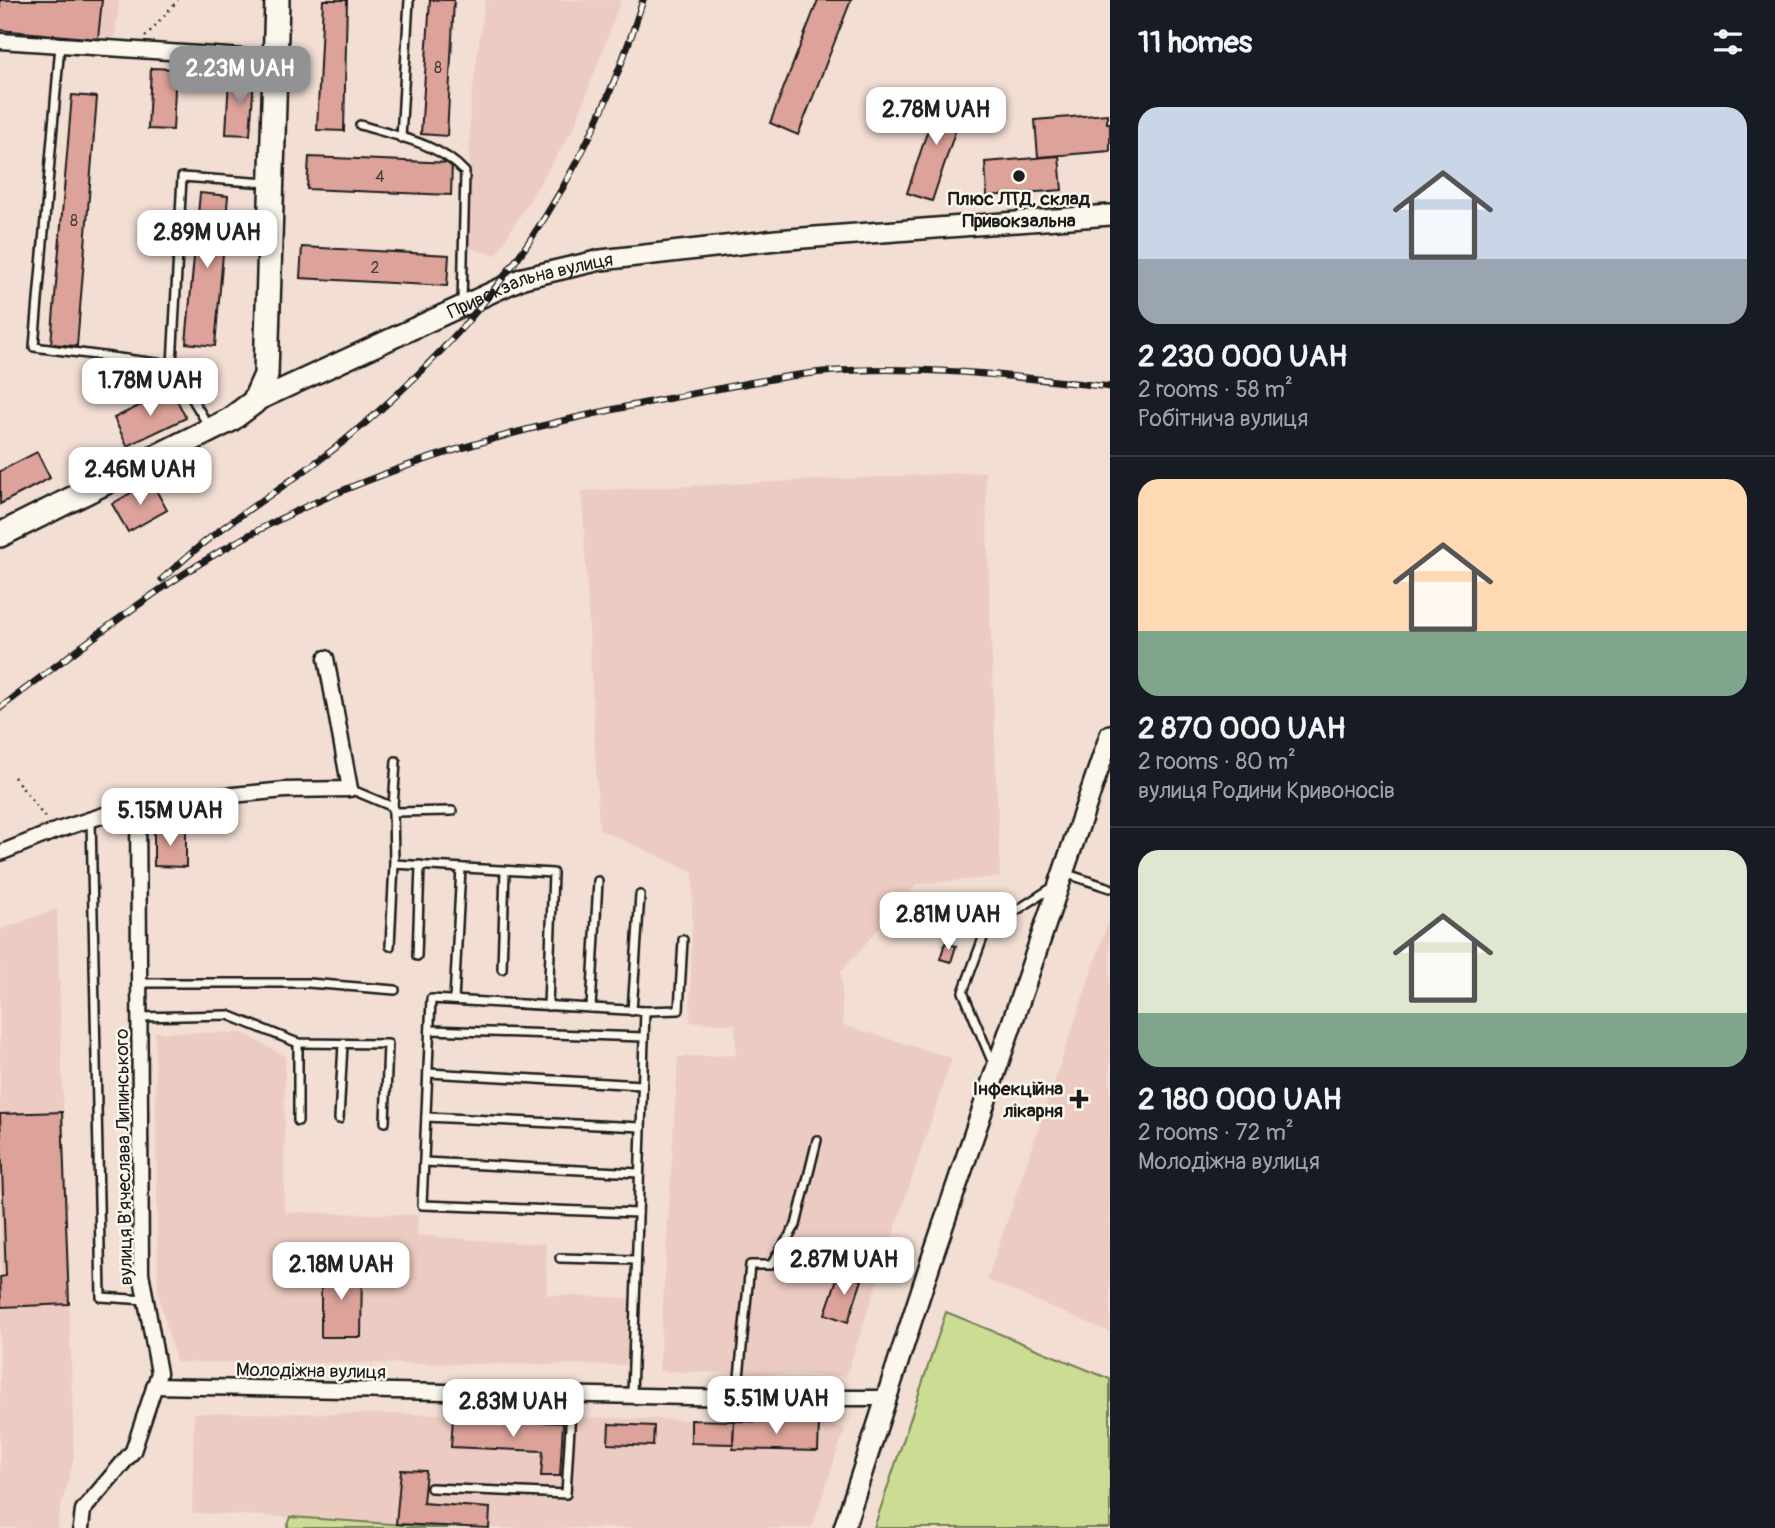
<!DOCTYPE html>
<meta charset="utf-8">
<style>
body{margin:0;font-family:Pangolin,sans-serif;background:#20242c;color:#f1f3f6;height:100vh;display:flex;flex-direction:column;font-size:26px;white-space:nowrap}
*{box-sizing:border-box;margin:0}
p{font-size:23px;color:#9ea1a6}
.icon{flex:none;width:38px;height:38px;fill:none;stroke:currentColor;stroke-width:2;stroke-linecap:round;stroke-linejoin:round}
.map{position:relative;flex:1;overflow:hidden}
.panel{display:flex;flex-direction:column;background:#171b24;width:665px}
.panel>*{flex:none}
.price{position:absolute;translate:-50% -60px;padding:0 16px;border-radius:14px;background:#fff;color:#222;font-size:23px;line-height:46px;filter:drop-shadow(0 2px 4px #0008)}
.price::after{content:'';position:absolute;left:50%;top:42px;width:21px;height:16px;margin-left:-10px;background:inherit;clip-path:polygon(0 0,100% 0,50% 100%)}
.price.active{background:#919294;color:#fff}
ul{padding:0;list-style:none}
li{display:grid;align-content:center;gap:14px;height:371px;padding:0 28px}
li+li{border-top:2px solid #363941}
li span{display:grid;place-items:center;height:217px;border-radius:21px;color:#555}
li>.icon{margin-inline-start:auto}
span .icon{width:126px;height:126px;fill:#fffc;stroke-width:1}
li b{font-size:30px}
h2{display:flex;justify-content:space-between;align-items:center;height:84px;padding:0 28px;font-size:30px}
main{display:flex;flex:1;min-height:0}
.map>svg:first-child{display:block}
.built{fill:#ecccc2}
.green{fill:#cadd92;stroke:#737c57;stroke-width:2}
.building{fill:#dda39a;stroke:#1c1c1c;stroke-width:2}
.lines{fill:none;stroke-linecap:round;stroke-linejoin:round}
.service-casing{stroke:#1c1c1c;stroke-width:12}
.minor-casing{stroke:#1c1c1c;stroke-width:19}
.secondary-casing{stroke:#1c1c1c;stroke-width:24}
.primary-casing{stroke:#1c1c1c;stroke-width:28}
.path{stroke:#1c1c1c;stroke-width:2.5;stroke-dasharray:2 5;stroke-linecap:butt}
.service{stroke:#fbf7ec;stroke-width:7}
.minor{stroke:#fbf7ec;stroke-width:14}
.secondary{stroke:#fbf7ec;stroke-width:19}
.primary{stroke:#fbf7ec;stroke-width:23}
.rail-casing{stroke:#1c1c1c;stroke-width:7}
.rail{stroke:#fbf7ec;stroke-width:4.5;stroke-dasharray:13;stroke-linecap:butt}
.poi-dot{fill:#1c1c1c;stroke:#fbf7ec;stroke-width:2.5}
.labels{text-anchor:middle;stroke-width:5;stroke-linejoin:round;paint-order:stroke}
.number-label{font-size:16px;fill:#4c3e3c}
.poi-label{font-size:19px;font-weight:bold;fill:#1c1c1c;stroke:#fbf7ec}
.street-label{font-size:19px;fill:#1c1c1c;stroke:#fbf7ec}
</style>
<main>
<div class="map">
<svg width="1110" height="1528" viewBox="0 0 1110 1528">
<rect width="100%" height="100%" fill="#f2ded3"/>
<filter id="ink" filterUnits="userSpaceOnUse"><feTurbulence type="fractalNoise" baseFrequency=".0143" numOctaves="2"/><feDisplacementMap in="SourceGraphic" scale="14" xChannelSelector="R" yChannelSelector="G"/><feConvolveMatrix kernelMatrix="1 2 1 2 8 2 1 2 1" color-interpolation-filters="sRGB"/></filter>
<g filter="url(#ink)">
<!-- built -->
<g class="built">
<path d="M0,0h119l-4,38 -115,-8z"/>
<path d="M485,0h136l-46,126 -79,129 -28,-7 2,-139z"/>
<path d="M985,472l15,405 -83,7 -76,88 2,53 109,33 -106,318 -187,-5 19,-314 58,-2 -1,-31 -45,-2 3,-150 -94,-43 -17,-338z"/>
<path d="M57,909l17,549 -15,56 -1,14h-58v-598z"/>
<path d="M1110,917v415l-123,-52z"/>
<path d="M155,1032l88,1 42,23 -1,156 134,3 -1,20 71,6 58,3 1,51 83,3 -2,67 -452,-3 -18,-69z"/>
<path d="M194,1413l259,1 366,9 26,5 -33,100h-525l3,-11 -98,-4z"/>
</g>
<!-- green -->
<g class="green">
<path d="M946,1312l164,67v149h-236z"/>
<path d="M291,1517l157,11h-161z"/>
</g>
<!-- building -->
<g class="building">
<path d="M0,0h102l-4,39 -98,-9z"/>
<path d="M323,0h24l-3,131 -27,-1z"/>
<path d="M430,0h24l-7,136 -26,-2z"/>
<path d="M818,0h33l-53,135 -28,-12z"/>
<path d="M151,68l25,1 -3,61 -25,-1z"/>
<path d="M229,77l25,1 -4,57 -24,-1z"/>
<path d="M940,93l25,9 -33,99 -25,-8z"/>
<path d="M72,95l25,2 -20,249 -26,-2z"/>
<path d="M1107,114v9h3v28l-72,6 -3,-37z"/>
<path d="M1059,156l3,34 -75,6 -2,-34z"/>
<path d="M309,157l143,6 -1,32 -144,-6z"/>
<path d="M200,193l28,3 -13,150 -29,-3z"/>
<path d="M302,247l147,8 -2,31 -147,-8z"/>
<path d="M172,390l14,28 -59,28 -13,-28z"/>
<path d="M37,452l13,26 -50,26v-33z"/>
<path d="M151,481l16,29 -39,22 -16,-28z"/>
<path d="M154,829h32v38l-32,-1z"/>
<path d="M945,943l11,3 -5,16 -11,-3z"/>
<path d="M62,1112l7,192 -68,3 -1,-30 6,-1 -6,-162z"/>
<path d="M321,1268h41l-1,69h-40z"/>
<path d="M839,1273l23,7 -14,42 -23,-8z"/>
<path d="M453,1418l110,5 -3,53h-19l2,-25 -92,-4z"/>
<path d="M691,1420l43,1 -1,23 -42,-1z"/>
<path d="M734,1421l85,2 -1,28 -85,-2z"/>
<path d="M609,1424l45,2 -1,20 -45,-2z"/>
<path d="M401,1470l25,1 -3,32 67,5 -1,20 -93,-4z"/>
</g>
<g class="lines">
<!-- service casing -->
<g class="service-casing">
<g id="service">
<path d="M60,45l-26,302 138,18"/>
<path d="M360,125c36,11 79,18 105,47l-3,133"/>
<path d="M401,138l8,-138"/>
<path d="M208,425l-36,-60 10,-188 86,6"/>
<path d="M396,761l-3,46 1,57 159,9 -5,133"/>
<path d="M350,789l43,18"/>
<path d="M393,812l59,-1"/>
<path d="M91,819l10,478 45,3"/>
<path d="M1064,873l46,15"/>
<path d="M390,946l4,-82"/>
<path d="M417,956l3,-91"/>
<path d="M502,969l3,-98"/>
<path d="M140,983h168l87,7"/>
<path d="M454,1000l7,-132"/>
<path d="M591,1008l7,-127"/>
<path d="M632,1011l8,-116"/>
<path d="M139,1017l89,-2 70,28 90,1 -3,78"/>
<path d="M430,1030l214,7"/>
<path d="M298,1043v78"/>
<path d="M994,1066l-31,-74 23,-62 67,-43"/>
<path d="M428,1073l214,12"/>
<path d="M426,1117l215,10"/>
<path d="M339,1119l4,-75"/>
<path d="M424,1162l215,11"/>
<path d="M638,1213l-216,-8 9,-206 214,12 34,-1 4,-70"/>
<path d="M560,1258l76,2"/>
<path d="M632,1394l13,-383"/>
<path d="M737,1398l13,-133h21l25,-40 21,-85"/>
<path d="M431,1488l135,6 6,-100"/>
</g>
</g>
<!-- minor casing -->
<g class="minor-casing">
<g id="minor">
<path d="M0,41l275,18"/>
<path d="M0,853l55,-22 83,-27 147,-14 65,-1 -24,-131"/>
<path d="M154,1386l583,12h151"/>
<path d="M81,1528l2,-18 50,-59 26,-78 -18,-100 -3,-469"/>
</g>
</g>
<!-- secondary casing -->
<g class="secondary-casing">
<g id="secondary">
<path id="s1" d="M254,402l269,-124 78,-18 175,-20 334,-25"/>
<path d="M844,1528l87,-267 179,-526"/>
</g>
</g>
<!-- primary casing -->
<g class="primary-casing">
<path id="primary" d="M0,535l230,-115 24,-18 12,-27 11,-375"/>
</g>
<!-- path -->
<g class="path">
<path d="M145,37l33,-37"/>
<path d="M14,777l32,42"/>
</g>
<!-- service -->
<use href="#service" class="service"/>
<!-- minor -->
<use href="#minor" class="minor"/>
<!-- secondary -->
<use href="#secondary" class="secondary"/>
<!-- primary -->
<use href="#primary" class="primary"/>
<!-- rail casing -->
<g class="rail-casing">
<g id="rail">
<path d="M162,579c17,-15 34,-31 53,-45 42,-32 87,-59 129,-93 147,-121 243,-258 299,-441"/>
<path d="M0,708c78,-58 155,-121 240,-168 135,-75 286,-115 436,-143 52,-10 106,-22 160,-26 91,-6 183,6 274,16"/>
</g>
</g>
<!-- rail -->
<use href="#rail" class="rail"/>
</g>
</g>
<!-- markers -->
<g class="poi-dot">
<circle cx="1019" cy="176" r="7"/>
<path d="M1075.5 1088.5h7v7h7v7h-7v7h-7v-7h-7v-7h7z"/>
</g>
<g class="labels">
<!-- number labels -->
<g class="number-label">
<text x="438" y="73">8</text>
<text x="380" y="182">4</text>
<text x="74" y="226">8</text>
<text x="375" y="273">2</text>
</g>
<!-- poi labels -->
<g class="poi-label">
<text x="1019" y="205">Плюс ЛТД, склад<tspan x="1019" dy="22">Привокзальна</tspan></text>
<text x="1063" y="1095" text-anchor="end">Інфекційна<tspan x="1063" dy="22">лікарня</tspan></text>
</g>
<!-- street labels -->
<g class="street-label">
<text dy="7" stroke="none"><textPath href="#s1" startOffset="301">Привокзальна вулиця</textPath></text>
<text transform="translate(123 1157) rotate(-91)" y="7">вулиця В'ячеслава Липинського</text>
<text transform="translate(311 1370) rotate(1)" y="7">Молодіжна вулиця</text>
</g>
</g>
</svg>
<b class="price active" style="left:240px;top:106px">2.23M UAH</b>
<b class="price" style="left:936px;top:147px">2.78M UAH</b>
<b class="price" style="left:207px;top:270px">2.89M UAH</b>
<b class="price" style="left:150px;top:418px">1.78M UAH</b>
<b class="price" style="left:140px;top:507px">2.46M UAH</b>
<b class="price" style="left:170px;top:848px">5.15M UAH</b>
<b class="price" style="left:948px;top:952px">2.81M UAH</b>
<b class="price" style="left:844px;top:1297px">2.87M UAH</b>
<b class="price" style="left:341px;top:1302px">2.18M UAH</b>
<b class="price" style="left:776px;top:1436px">5.51M UAH</b>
<b class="price" style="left:513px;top:1439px">2.83M UAH</b>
</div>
<section class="panel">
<h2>11 homes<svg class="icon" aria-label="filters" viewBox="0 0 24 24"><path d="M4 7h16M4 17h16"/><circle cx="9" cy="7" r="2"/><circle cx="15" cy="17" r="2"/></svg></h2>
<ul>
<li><span style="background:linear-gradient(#c9d6e8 70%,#9aa5b1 0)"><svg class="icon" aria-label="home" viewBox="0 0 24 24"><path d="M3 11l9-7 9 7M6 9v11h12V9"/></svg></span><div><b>2 230 000 UAH</b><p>2 rooms · 58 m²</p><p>Робітнича вулиця</p></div></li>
<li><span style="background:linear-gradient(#ffd9b3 70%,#7fa58c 0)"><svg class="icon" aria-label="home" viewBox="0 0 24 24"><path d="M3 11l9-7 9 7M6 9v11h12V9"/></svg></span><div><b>2 870 000 UAH</b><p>2 rooms · 80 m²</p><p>вулиця Родини Кривоносів</p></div></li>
<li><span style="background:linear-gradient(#dfe7d0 75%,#7fa58c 0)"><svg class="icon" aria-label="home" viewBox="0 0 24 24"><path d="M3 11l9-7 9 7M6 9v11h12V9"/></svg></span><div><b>2 180 000 UAH</b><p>2 rooms · 72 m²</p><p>Молодіжна вулиця</p></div></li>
</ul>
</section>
</main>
